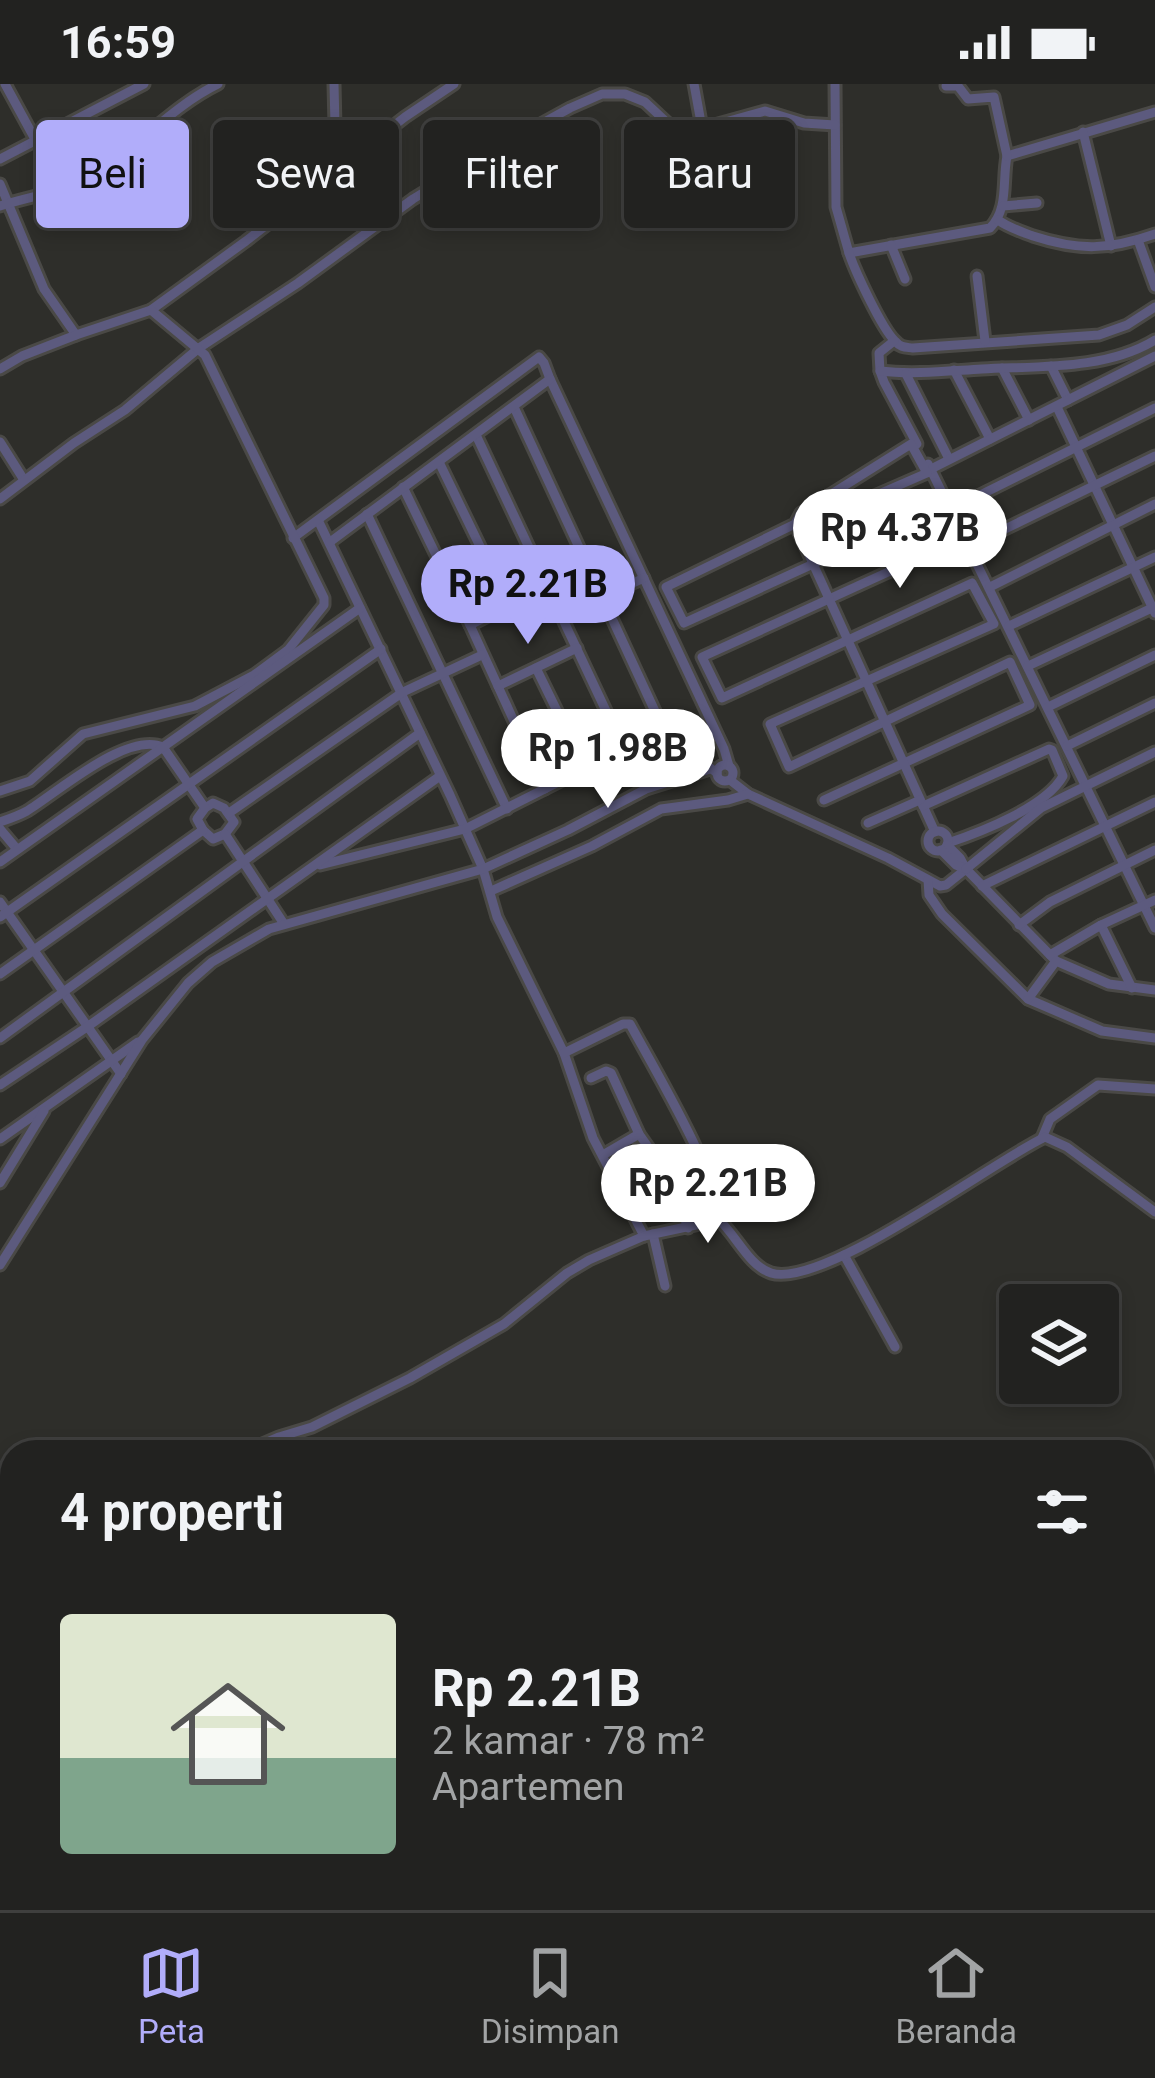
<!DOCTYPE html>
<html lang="id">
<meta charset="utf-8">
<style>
body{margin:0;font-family:Roboto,sans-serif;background:#2e2f2d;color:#f1f3f6;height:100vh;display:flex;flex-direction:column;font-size:45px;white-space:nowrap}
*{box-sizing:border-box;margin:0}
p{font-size:39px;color:#a2a4a5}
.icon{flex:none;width:66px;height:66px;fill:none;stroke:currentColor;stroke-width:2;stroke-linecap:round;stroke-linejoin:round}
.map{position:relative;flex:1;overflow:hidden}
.details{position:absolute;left:0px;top:1356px;width:1155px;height:471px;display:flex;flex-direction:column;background:#222220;border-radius:36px 36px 0 0;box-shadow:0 6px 18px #0003,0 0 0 3px #3f3f3e}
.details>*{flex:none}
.top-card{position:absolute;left:36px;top:36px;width:1083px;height:108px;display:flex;gap:24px}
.tools{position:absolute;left:999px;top:1200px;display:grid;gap:24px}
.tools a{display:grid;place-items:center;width:120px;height:120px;border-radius:12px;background:#222220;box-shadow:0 6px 18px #0003,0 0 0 3px #3f3f3e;font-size:60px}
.price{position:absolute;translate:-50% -102px;padding:0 27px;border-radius:42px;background:#fff;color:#222;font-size:39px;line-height:78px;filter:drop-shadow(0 3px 6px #0008)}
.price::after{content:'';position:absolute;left:50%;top:72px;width:36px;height:27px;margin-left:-18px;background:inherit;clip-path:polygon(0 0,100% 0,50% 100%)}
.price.on{background:#b1adfa;color:#111}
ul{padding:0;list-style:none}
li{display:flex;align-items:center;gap:36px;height:300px;padding:0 60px}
li span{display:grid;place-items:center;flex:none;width:336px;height:240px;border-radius:12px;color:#555}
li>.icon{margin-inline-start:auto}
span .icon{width:144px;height:144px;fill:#fffc;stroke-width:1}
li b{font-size:51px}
h2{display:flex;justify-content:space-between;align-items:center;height:144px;padding:0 60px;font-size:51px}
.pill{padding:0 42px;border-radius:12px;background:#222220;box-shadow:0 6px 18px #0003,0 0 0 3px #3f3f3e;font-size:42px;line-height:108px}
.pill.on{background:#b1adfa;color:#111}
.status{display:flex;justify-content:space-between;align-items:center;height:84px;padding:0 60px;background:#222220;direction:ltr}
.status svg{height:33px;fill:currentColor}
.tabs{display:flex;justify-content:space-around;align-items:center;height:168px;border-top:3px solid #3f3f3e;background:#222220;font-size:33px;color:#a2a4a5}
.tabs a{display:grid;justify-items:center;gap:6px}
.tabs .on{color:#b1adfa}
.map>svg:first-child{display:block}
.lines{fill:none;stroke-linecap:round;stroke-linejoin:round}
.minor-casing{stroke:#4a4946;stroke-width:15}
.major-casing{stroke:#4a4946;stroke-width:18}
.minor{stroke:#5c5a7e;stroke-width:9}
.major{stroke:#8984cd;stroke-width:12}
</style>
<div class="status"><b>16:59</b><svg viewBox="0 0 49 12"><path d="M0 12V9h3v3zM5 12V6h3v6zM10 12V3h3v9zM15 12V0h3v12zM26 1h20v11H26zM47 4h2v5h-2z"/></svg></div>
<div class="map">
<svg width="1155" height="1826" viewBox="0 0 1155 1826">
<rect width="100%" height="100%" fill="#2e2e2a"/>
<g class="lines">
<!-- minor casing -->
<g class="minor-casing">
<g id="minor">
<path d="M5,0l31,57"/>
<path d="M334,0l1,42 7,38"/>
<path d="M694,0l8,44"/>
<path d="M835,0l1,123 13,46 141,-25c19,-19 12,-47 17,-72l148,-44"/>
<path d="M946,2h12l10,13 26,-2 13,59"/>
<path d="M1083,48l28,114"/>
<path d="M0,75l144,-75"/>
<path d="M0,100l44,105 32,46"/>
<path d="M0,122c30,-10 61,-13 89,-29 46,-27 82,-70 129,-93"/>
<path d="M1003,122l34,-3"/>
<path d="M998,136c11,8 22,11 35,16 46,15 76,14 122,-2"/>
<path d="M1138,156l17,47"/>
<path d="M891,161l14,34"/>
<path d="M849,169c6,18 33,76 46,88 6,7 10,6 18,7l186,-13 28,-10 28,-18"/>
<path d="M977,192l8,65"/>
<path d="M894,257l-15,12 1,18 4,11 33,62"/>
<path d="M1051,282l17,34"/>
<path d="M1002,284l27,52"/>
<path d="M0,285l22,-13 54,-21 75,-25 95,-69 159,-124 49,-33"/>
<path d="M954,286l36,69"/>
<path d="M880,287c34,4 68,0 102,-2 56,-3 124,1 173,-29"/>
<path d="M906,290l43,85"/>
<path d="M514,323l152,328 51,38"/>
<path d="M1057,323l98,206"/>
<path d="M476,351l148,314"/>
<path d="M0,358l24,38"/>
<path d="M439,378l69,142"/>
<path d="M928,380l227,464"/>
<path d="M931,385l224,-113"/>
<path d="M403,403l67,138 75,164"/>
<path d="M0,415l74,-56 51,-33 74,-62 99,-65 115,-84 75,-46 82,-45 32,-14h23l20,8 30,28 7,4 83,-23 39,12 31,2"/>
<path d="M952,425l203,-101"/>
<path d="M367,430l140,295"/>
<path d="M318,436l132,275 33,74 14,48 67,136 29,85 51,98"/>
<path d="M795,440l6,-11 110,-69 16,29 -119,52 -13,-1 -129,63 18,36 256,-117 16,35 -254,116 20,41 250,-115 22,41 -224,100 19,43 221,-105 20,43 -206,95"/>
<path d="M795,440l140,308"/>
<path d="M293,454l246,-181 5,6 6,16 174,370 5,17"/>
<path d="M330,458l220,-163"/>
<path d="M970,462l185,-90"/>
<path d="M990,503l165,-83"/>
<path d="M561,532l83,-38"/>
<path d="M470,541l78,-39"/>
<path d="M1009,542l146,-69"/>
<path d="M1028,582l126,-59"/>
<path d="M536,584l50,102"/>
<path d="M498,602l79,-38"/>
<path d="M1048,623l107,-52"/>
<path d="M1067,662l88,-43"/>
<circle cx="725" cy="689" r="8"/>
<path d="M730,696l18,14 140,64 52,28 6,-1 20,-16 90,92 53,23 46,6"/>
<path d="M0,707l30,-10 53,-47 112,-28 59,-31 34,-25 36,-45v-7l-119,-243 -54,-45"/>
<path d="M213,719l11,5 10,14 -9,12 -12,5 -10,-9 -6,-11 8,-11z"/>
<path d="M923,722l126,-57 3,1 11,26c-17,31 -82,56 -115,67"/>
<path d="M229,729l174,-121 79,-37"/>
<path d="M0,738c9,-3 18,-6 27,-11 31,-19 100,-80 136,-64l42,61"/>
<path d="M868,739l52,-23"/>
<path d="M0,745l16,19"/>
<circle cx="938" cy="757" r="10"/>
<path d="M225,750l59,90"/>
<path d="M947,761l13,13 6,11"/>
<path d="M941,766l15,15 10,4"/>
<path d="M0,778l360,-254"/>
<path d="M320,781l145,-36 159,-80 42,-14"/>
<path d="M966,785l75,-61 114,-56"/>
<path d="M928,796l1,15 13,19 86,85 74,32 53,7"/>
<path d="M982,802l173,-84"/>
<path d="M491,807l101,-45 69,-37 67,-9 20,-6"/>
<path d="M0,818l121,172"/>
<path d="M0,833l381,-268"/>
<path d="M1019,841l31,-23 105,-52"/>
<path d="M1101,841l31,63"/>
<path d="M1050,871l51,-30 54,-25"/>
<path d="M0,890l203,-144"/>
<path d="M1028,915l28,-38"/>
<path d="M0,954l420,-305"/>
<path d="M564,969l59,-29h7c21,39 92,158 89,196"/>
<path d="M591,994l15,-7 5,2 28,61 17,24"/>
<path d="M0,1001l87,-58 353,-251"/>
<path d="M1042,1054l8,-19 48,-34 57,4"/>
<path d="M0,1055l138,-97"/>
<path d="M603,1071l36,-21"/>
<path d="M0,1099l44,-72"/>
<path d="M676,1110l12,34"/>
<path d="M653,1150l12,52"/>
<path d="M844,1171l51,92"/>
<path d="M0,1181l142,-225 46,-57 24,-21 57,-33 214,-60 85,-39 78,-41 64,-20"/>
<path d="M244,1368l35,-15 33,-10 98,-49 94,-54 63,-51 22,-13 55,-24 75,-16c17,15 30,46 52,53 52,16 221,-111 274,-136l22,10 88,65"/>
<path d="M317,1815l6,11"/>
<path d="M402,1815l3,11"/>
<path d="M274,1826l13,-11"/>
</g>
</g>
<!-- major casing -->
<g class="major-casing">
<g id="major">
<path d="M1143,1477l12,-8"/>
<path d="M645,1826l15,-11"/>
</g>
</g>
<!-- minor -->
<use href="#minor" class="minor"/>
<!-- major -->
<use href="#major" class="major"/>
</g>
</svg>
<div class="tools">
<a><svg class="icon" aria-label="layers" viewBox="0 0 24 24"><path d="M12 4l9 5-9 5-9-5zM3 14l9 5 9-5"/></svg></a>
</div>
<b class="price" style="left:900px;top:507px">Rp 4.37B</b>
<b class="price on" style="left:528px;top:563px">Rp 2.21B</b>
<b class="price" style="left:608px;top:727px">Rp 1.98B</b>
<b class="price" style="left:708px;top:1162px">Rp 2.21B</b>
<div class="top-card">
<a class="pill on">Beli</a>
<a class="pill">Sewa</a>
<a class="pill">Filter</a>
<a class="pill">Baru</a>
</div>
<section class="details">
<h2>4 properti<svg class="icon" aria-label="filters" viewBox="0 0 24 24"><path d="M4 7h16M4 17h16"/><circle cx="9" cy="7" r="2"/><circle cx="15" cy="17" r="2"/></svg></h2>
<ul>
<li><span style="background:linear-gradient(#dfe7d0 60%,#7fa58c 0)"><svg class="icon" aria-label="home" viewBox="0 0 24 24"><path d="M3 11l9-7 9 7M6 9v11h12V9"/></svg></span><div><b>Rp 2.21B</b><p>2 kamar · 78 m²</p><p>Apartemen</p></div></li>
</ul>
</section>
</div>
<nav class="tabs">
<a class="on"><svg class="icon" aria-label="map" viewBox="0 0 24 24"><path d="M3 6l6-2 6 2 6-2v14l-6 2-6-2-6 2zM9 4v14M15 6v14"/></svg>Peta</a>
<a><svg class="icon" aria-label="saved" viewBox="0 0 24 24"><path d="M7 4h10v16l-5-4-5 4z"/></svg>Disimpan</a>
<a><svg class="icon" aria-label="home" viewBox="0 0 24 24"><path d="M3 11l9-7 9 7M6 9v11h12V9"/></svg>Beranda</a>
</nav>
